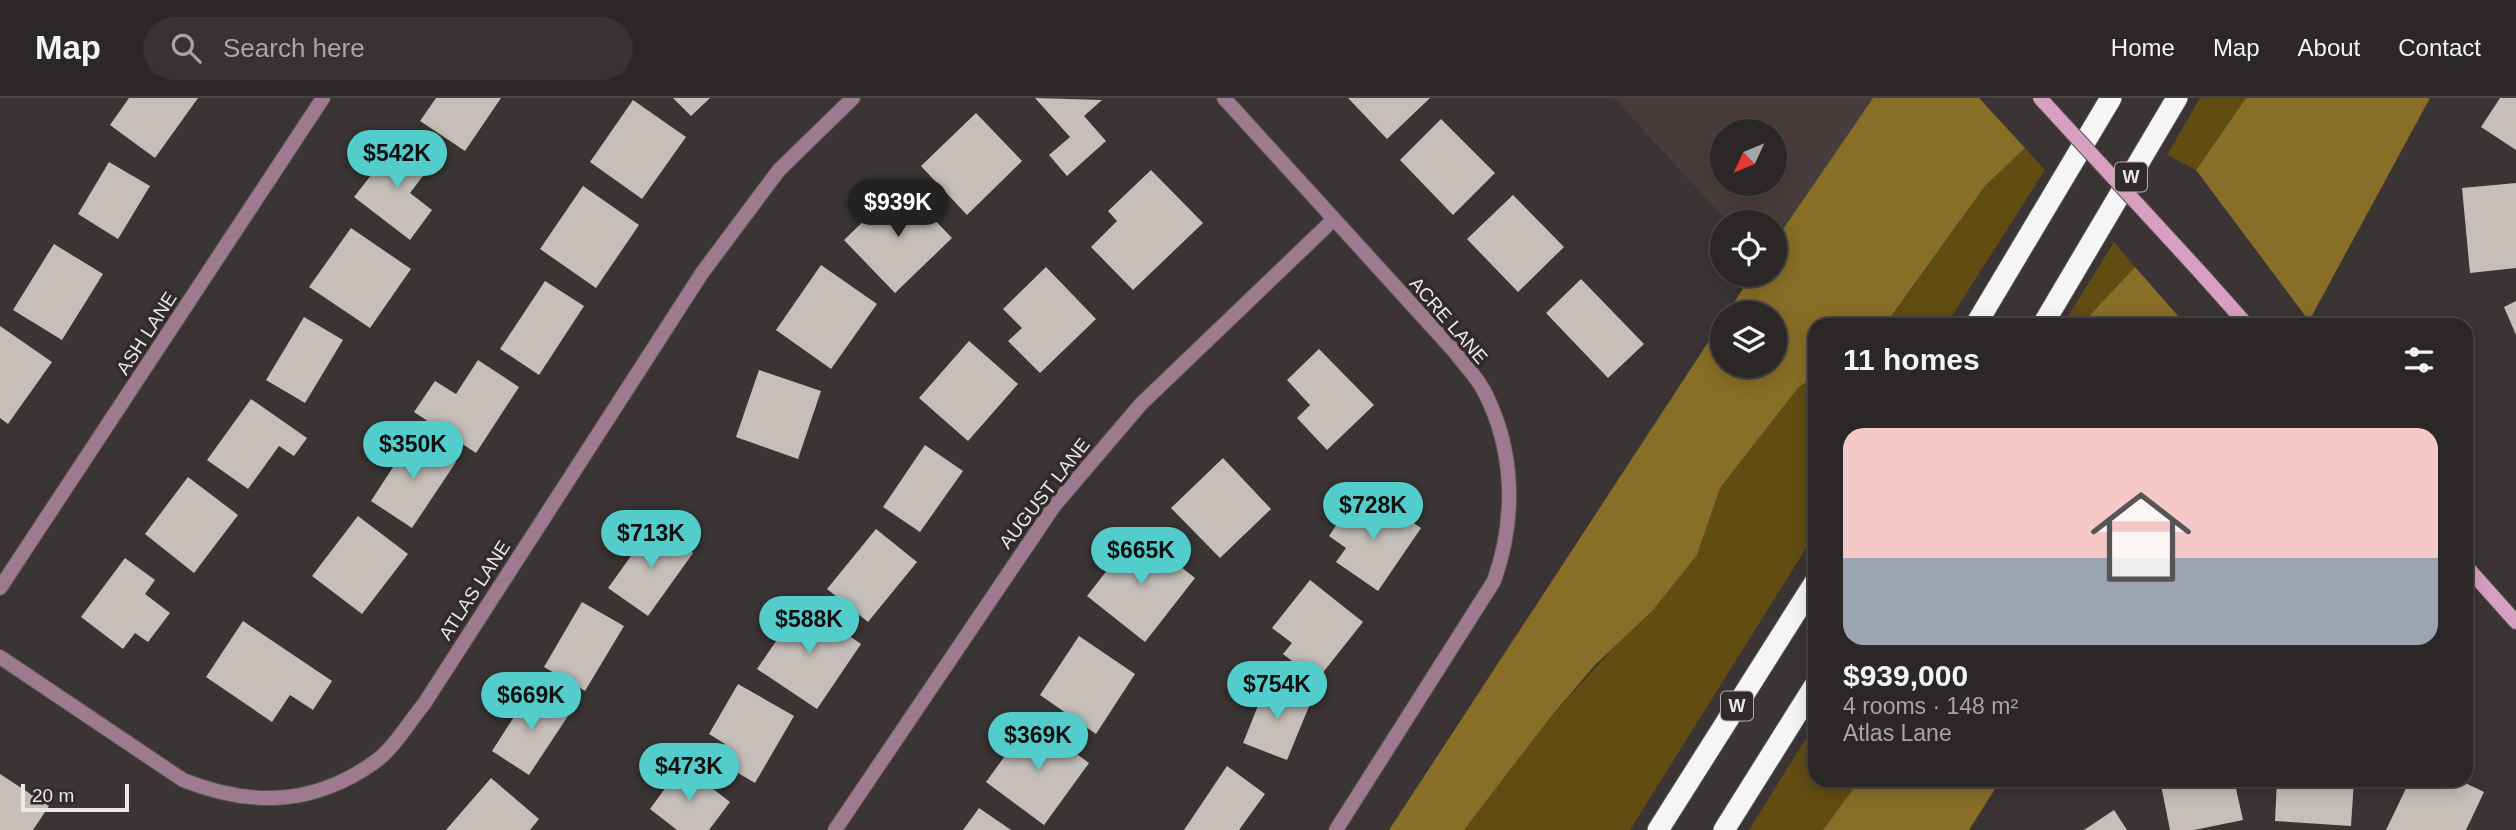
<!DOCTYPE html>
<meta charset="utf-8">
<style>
body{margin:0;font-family:Helvetica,sans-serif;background:#383333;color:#f1f3f6;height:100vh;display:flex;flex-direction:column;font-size:26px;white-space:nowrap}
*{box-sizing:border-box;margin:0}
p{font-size:23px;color:#a6a5a7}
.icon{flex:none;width:38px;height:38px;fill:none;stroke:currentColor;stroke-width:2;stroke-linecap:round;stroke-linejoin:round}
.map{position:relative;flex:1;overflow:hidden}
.side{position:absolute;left:1808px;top:220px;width:665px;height:469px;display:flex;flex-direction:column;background:#2c2727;border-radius:21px;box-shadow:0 4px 18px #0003,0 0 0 2px #484444}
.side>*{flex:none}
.needle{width:46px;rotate:226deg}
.fabs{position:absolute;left:1710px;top:21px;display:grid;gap:14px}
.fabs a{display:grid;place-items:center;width:77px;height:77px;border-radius:50%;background:#2c2727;box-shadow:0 4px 18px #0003,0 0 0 2px #484444;font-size:35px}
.scale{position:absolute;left:21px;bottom:18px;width:108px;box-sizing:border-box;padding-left:7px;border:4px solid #ece7e7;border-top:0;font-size:19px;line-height:24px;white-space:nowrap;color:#ece7e7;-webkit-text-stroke:5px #312a2a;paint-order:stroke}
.price{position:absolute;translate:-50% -60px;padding:0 16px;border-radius:24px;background:#53cdcb;color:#111;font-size:23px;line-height:46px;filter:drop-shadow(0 2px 4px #0008)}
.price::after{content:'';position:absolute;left:50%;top:42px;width:21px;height:16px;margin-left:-10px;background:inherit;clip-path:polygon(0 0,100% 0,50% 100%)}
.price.current{background:#222;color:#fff}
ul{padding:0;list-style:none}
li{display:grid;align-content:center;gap:14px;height:371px;padding:0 35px}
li+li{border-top:2px solid #484444}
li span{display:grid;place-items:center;height:217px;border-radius:21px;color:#555}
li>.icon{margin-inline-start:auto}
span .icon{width:126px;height:126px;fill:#fffc;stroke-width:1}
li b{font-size:30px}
h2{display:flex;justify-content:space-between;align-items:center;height:84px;padding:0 35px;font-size:30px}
header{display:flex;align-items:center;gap:42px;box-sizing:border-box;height:98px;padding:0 35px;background:#2c2727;border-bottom:2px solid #484444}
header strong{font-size:33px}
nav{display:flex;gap:38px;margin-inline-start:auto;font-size:24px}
.search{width:490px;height:63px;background:#383333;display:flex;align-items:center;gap:18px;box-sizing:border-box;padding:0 24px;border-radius:38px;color:#a6a5a7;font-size:26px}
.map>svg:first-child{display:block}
.built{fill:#493c3c;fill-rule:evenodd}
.green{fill:#614c12}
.forest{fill:#886e26}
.building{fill:#c5beb9}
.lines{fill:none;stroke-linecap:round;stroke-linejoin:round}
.street-casing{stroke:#575151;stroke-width:16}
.secondary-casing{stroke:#575151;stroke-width:16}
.highway-casing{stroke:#575151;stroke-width:23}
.street{stroke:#9e7a8e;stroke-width:14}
.secondary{stroke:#d89fc0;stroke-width:14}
.highway{stroke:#f5f5f5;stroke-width:21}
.secondary-bridge-casing{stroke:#575151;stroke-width:16;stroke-linecap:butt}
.secondary-bridge{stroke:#d89fc0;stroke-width:14}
.labels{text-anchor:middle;stroke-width:7;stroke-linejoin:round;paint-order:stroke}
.shield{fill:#312a2a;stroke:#b4aeae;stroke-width:2}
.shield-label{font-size:18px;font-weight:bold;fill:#ece7e7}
.street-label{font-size:19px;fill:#ece7e7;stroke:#312a2a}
</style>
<header>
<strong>Map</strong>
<div class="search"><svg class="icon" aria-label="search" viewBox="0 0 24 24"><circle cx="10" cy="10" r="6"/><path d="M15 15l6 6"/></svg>Search here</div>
<nav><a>Home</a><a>Map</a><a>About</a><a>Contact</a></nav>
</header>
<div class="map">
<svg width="2516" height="732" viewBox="0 0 2516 732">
<rect width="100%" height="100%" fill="#3b3434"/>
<!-- built -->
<path class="built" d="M1614,0h259l-98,143 -1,-19h-46zM1722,33h52v53h-52z"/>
<!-- green -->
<g class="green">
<path d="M2200,0h46l-50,72 -29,-15z"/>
<path d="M2025,50l20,22 -99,155 -61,1 100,-140z"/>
<path d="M2114,144l21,25 -45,48 -4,10 -24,1z"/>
<path d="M1815,278v158l-185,296h-166l85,-111 148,-164 23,-67 78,-100z"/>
<path d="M1815,626v56l45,1 -37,49h-74z"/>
</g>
<!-- forest -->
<g class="forest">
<path d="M1873,0h106l46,50 -40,38 -100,139 -70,1v50l-17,12 -78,100 -23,67 -45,56 -57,54 -46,54 -85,111h-75l333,-509v45h52v-53h-47l25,-38h22l1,-34z"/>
<path d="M2246,0h184l-121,223 -113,-151z"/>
<path d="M2135,169l51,58h-100l4,-10z"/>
<path d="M1860,682h140v1l-31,49h-146z"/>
</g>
<!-- building -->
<g class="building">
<path d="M129,0h69l-43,60 -45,-33z"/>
<path d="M436,0h65l-36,53 -45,-30z"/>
<path d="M673,0h37l-19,18z"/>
<path d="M1035,0l67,2 -18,16 22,25 -39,35 -18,-21 21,-18z"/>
<path d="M1348,0h82l-43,41z"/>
<path d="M2500,0h16v52l-35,-23z"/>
<path d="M633,2l53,37 -44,62 -52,-37z"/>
<path d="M976,15l46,48 -55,54 -46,-49z"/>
<path d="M1441,21l54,54 -42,42 -53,-55z"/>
<path d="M400,40l32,26 -22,29 22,17 -22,30 -56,-43z"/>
<path d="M109,64l41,24 -32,53 -40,-25z"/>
<path d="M1151,72l52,53 -70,67 -42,-43 26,-26 -9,-10z"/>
<path d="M2516,85v85l-46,5 -8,-85z"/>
<path d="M901,87l51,53 -57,55 -51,-53z"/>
<path d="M583,88l56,39 -43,63 -56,-39z"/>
<path d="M1513,97l51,52 -46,45 -51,-53z"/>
<path d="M351,130l60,41 -41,59 -61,-41z"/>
<path d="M54,146l49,30 -41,66 -49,-30z"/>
<path d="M821,167l56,39 -46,65 -55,-39z"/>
<path d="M1046,169l50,52 -56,54 -32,-32 14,-13 -19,-19z"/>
<path d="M1581,181l63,65 -36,34 -62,-65z"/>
<path d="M545,183l39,25 -45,69 -39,-26z"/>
<path d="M2516,203v34l-12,-28z"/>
<path d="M304,219l39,23 -38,63 -39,-23z"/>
<path d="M0,228l52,36 -44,62 -8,-6z"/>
<path d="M969,243l49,43 -50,57 -49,-43z"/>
<path d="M1319,251l55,56 -47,45 -30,-32 13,-13 -23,-25z"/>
<path d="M478,262l41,27 -43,66 -62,-41 21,-31 21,13z"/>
<path d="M759,272l62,21 -23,68 -62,-22z"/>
<path d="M251,301l56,39 -13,18 -15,-10 -31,43 -41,-29z"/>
<path d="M414,337l42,27 -44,66 -41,-27z"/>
<path d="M925,347l38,26 -43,61 -37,-25z"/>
<path d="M1223,360l48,51 -51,49 -49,-50z"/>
<path d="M188,379l50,38 -44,58 -49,-39z"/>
<path d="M1380,402l41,28 -43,63 -42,-29 10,-14 -17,-12 20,-30 18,12z"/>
<path d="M358,418l50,38 -46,60 -50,-38z"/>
<path d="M654,426l39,29 -45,63 -40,-28z"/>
<path d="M876,431l41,33 -49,60 -41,-33z"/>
<path d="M1137,434l58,46 -50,64 -58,-46z"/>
<path d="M125,460l30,22 -10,14 25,19 -22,29 -13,-9 -12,16 -42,-32z"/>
<path d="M1310,482l53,42 -46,58 -34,-26 9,-11 -20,-15z"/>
<path d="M582,504l42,24 -39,65 -41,-24z"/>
<path d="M802,505l59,41 -44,65 -60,-40z"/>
<path d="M243,523l89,60 -19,29 -23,-15 -18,27 -66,-45z"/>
<path d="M1079,538l56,38 -39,60 -56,-39z"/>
<path d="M1268,583l44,18 -25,61 -44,-17z"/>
<path d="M738,586l56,32 -39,67 -39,-23 9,-16 -16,-10z"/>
<path d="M532,591l38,24 -41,62 -37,-24z"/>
<path d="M1031,622l58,43 -45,62 -58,-43z"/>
<path d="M682,667l48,37 -21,28h-32l-27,-21z"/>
<path d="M1227,668l38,28 -26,36h-55z"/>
<path d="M0,676l49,32 -16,24h-33z"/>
<path d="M491,680l48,41 -9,11h-84z"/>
<path d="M2160,682h74l9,40 -49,10h-24z"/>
<path d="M2277,682h77l-3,46 -76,-5z"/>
<path d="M2410,682h49l25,12 -18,38h-80z"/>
<path d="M979,710l32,22h-48z"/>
<path d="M2114,712l13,20h-43z"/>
</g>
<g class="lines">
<!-- street casing -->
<g class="street-casing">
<g id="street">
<path d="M1224,0l231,254c9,13 22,25 29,39 31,60 32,128 10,190l-158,249"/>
<path d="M0,490l323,-490"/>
<path d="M0,559l183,123c68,27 131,26 193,-19 18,-13 33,-39 48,-57l278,-431 77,-103 74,-72"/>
<path d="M835,732l219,-324 87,-102 192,-184"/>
</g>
</g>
<!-- secondary casing -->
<g class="secondary-casing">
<g id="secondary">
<path d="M2199,173l49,55"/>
<path d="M2466,468l50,56"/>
</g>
</g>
<!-- highway casing -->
<g class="highway-casing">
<g id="highway">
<path d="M1975,228l136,-228"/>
<path d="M2042,228l135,-228"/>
<path d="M1658,732l157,-248"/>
<path d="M1724,732l91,-145"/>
</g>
</g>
<!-- street -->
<use href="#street" class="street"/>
<!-- secondary -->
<use href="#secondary" class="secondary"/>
<!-- highway -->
<use href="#highway" class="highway"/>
<!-- secondary-bridge casing -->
<g class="secondary-bridge-casing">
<path id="secondary-bridge" d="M2040,0l159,173"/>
</g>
<!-- secondary-bridge -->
<use href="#secondary-bridge" class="secondary-bridge"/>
</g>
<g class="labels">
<!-- shield labels -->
<g class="shield">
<rect x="2115" y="64.5" width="32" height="29" rx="5"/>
<rect x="1721" y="593.5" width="32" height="29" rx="5"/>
</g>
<g class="shield-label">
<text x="2131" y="85">W</text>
<text x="1737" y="614">W</text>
</g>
<!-- street labels -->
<g class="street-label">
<text transform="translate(1449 222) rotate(49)" y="7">ACRE LANE</text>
<text transform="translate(146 235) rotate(-57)" y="7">ASH LANE</text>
<text transform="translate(1044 395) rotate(-52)" y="7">AUGUST LANE</text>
<text transform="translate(474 492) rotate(-57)" y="7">ATLAS LANE</text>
</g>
</g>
</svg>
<div class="fabs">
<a><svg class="needle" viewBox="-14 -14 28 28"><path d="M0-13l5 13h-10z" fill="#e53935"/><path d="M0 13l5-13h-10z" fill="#a6a5a7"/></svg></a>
<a><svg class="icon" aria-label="locate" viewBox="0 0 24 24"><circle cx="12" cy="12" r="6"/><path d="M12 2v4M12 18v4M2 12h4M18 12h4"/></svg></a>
<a><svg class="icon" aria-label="layers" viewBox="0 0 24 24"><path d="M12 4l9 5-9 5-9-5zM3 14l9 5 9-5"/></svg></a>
</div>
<div class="scale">20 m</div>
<b class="price" style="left:397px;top:92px">$542K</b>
<b class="price current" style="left:898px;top:141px">$939K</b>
<b class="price" style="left:413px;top:383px">$350K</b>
<b class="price" style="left:1373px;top:444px">$728K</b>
<b class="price" style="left:651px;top:472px">$713K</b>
<b class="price" style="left:1141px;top:489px">$665K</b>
<b class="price" style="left:809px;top:558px">$588K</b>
<b class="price" style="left:1277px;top:623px">$754K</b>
<b class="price" style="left:531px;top:634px">$669K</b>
<b class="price" style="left:1038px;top:674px">$369K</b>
<b class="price" style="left:689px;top:705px">$473K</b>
<section class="side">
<h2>11 homes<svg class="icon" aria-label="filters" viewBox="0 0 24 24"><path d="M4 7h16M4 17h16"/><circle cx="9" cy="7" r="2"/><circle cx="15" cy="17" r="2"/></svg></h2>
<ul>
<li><span style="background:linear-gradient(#f6c9c9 60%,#9aa5b1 0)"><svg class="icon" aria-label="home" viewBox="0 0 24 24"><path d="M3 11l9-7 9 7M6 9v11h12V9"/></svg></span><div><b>$939,000</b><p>4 rooms · 148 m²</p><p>Atlas Lane</p></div></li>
</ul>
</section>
</div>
